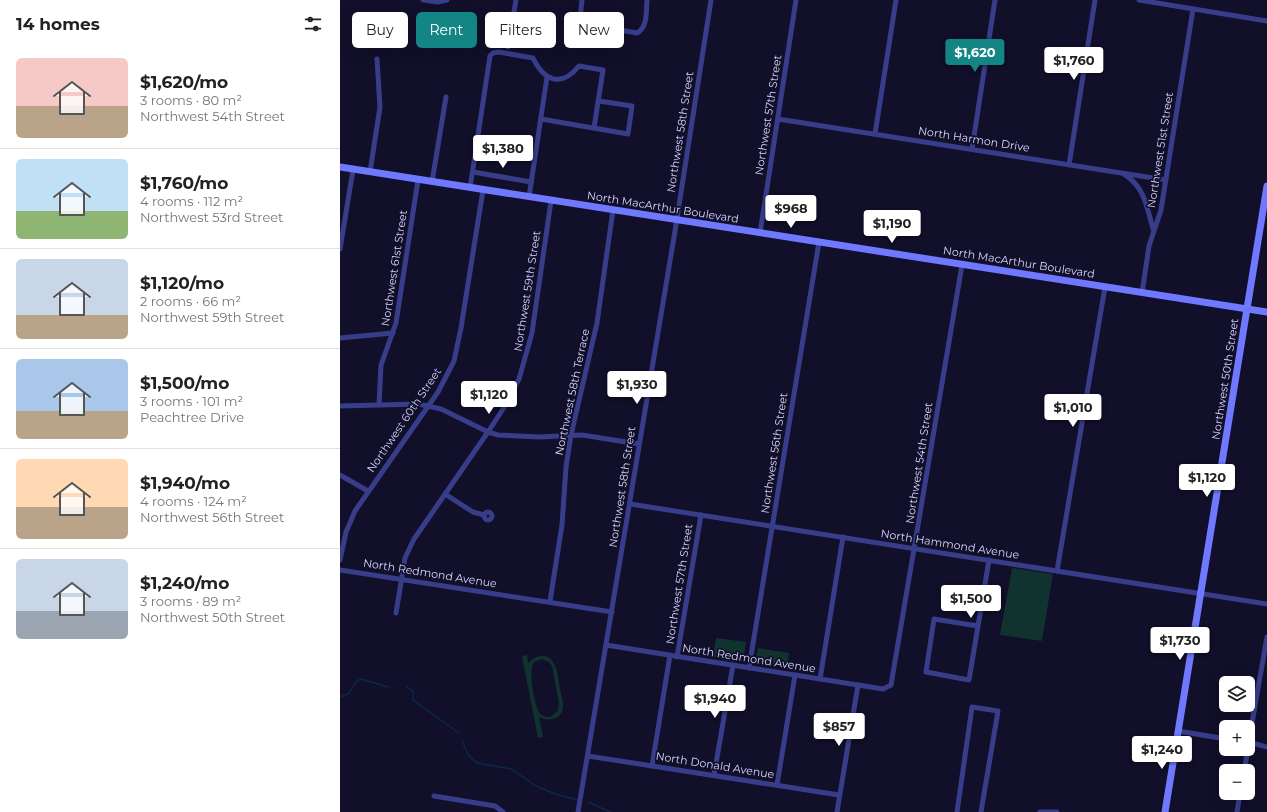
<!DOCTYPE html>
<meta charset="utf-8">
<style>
body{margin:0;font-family:Montserrat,sans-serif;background:#f2f2f2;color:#222;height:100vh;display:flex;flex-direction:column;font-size:15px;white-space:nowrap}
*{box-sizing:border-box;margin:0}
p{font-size:13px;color:#767676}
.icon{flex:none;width:22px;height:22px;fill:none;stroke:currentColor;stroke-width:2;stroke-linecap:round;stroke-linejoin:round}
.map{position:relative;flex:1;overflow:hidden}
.sheet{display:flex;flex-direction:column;background:#fff;width:340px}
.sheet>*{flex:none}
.top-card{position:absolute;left:12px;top:12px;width:380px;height:36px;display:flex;gap:8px}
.tools{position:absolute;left:879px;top:676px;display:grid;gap:8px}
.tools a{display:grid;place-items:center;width:36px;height:36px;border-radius:6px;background:#fff;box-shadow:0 4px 16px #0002;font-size:20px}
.price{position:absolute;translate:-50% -34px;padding:0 9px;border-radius:4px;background:#fff;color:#222;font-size:13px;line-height:26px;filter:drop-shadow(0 1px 2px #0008)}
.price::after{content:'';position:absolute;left:50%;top:24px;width:12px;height:9px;margin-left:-6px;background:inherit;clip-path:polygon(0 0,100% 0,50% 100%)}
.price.on{background:#148585;color:#fff}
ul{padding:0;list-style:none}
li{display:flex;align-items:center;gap:12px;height:100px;padding:0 16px}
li+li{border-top:1px solid #e0e0e0}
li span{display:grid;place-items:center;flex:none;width:112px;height:80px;border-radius:6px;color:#555}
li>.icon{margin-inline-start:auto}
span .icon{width:48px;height:48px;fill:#fffc;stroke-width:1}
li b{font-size:17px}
h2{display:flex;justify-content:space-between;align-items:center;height:48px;padding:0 16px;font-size:17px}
.pill{padding:0 14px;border-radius:6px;background:#fff;box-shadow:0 4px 16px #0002;font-size:14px;line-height:36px}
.pill.on{background:#148585;color:#fff}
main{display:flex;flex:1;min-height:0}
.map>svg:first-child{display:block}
.green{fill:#11332f;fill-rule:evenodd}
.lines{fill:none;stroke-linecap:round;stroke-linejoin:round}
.stream{stroke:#0a294d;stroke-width:1.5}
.street{stroke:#383d8a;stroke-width:5}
.secondary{stroke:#6e79ff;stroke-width:7}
.labels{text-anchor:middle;stroke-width:3.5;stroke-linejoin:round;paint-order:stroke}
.street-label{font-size:11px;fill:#d7d7ff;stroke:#110f29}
</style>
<main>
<section class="sheet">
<h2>14 homes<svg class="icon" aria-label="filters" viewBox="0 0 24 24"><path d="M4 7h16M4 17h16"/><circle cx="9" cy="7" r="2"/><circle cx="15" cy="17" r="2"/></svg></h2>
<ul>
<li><span style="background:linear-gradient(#f6c9c9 60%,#b9a48a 0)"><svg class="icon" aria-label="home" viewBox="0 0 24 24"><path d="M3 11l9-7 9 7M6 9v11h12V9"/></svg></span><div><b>$1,620/mo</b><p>3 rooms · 80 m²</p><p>Northwest 54th Street</p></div></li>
<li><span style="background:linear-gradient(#bfe0f5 65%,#8fb573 0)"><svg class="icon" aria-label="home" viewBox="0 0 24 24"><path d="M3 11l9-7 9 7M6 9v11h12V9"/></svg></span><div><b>$1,760/mo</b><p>4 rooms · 112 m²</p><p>Northwest 53rd Street</p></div></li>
<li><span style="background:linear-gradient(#c9d6e8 70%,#b9a48a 0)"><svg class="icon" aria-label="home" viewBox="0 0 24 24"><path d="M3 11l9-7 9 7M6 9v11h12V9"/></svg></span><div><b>$1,120/mo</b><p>2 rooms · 66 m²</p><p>Northwest 59th Street</p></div></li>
<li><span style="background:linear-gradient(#a9c7e8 65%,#b9a48a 0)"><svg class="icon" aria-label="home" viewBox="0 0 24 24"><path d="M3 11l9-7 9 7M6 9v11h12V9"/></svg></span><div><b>$1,500/mo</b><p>3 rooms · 101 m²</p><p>Peachtree Drive</p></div></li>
<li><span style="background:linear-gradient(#ffd9b3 60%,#b9a48a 0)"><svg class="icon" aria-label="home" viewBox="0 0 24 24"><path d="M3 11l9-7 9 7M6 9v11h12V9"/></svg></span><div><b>$1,940/mo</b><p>4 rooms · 124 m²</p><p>Northwest 56th Street</p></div></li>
<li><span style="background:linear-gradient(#c9d6e8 65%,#9aa5b1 0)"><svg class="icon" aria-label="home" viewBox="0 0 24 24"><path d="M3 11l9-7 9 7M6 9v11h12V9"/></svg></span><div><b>$1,240/mo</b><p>3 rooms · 89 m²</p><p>Northwest 50th Street</p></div></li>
</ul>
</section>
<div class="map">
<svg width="927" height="812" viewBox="0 0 927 812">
<rect width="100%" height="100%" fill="#110f29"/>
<!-- green -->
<g class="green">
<path d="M672,568l41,6 -11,67 -42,-6z"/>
<path d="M376,638l30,4 -3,19 -30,-4z"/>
<path d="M418,648l31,5 -2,14 -32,-4z"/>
<path d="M187,655l1,8c7,-8 21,-11 26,1 4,6 4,14 5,21 2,7 4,15 4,22 -1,13 -15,15 -24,10l4,20 -5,1 -16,-82zM202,659l7,3 3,4 7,37 -1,8 -8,6c-5,0 -9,-1 -11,-5 -5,-8 -11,-43 -5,-50z"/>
</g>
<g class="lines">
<!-- stream -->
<g class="stream">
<path d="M67,687l6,4v9l46,33"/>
<path d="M0,697l9,-4 8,-12 4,-2 27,8"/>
<path d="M122,741l7,15 8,7 34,6 25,17 19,8 23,6"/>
<path d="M248,802l22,10"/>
</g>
<!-- street -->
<g class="street">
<path d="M83,0l15,2 9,-2"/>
<path d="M242,0l-2,18 4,6 53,9c11,-6 9,-22 10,-33"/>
<path d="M799,0l128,21"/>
<path d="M168,47l8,-47"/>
<path d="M201,119l87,15 4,-28 -33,-5"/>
<path d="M438,119l388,61"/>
<path d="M535,134l21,-134"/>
<path d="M632,149l23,-149"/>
<path d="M729,165l26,-165"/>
<path d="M30,172l10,-65 -3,-48"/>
<path d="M133,172l58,10"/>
<path d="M784,174c21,13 23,34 29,55"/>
<path d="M92,182l14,-85"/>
<path d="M130,188l20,-132 3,-3 6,-1 34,6c11,23 28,30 46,8l24,4 -9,58"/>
<path d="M189,197l18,-120"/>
<path d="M420,233l36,-233"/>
<path d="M0,249l13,-79"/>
<path d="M802,293l7,-47 12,-36 32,-201"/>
<path d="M0,338l53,-5"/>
<path d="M39,405l2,-40 15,-42 22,-143"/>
<path d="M0,406l79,-2 22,5 47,23 10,3 41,2 43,-2 57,9"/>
<path d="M0,475l28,16"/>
<path d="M105,494l28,18 11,3"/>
<path d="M290,504l637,100"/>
<circle cx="148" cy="516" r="4"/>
<path d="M0,560l6,-28 9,-21 83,-119 16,-31 7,-33 22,-138"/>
<path d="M0,570l272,42"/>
<path d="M717,571l48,-284"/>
<path d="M210,601l12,-76 4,-58 5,-32 26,-112 16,-113"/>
<path d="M56,613l9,-55 9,-19 74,-107 15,-23 16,-30 13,-46 19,-132"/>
<path d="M638,626l-44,-7 -8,53 43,8 20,-120"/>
<path d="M266,645l277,44 8,-4 71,-420"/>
<path d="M337,657l24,-142"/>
<path d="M409,668l70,-426"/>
<path d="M480,679l23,-142"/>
<path d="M838,731l48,8"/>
<path d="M908,742l19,5"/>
<path d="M908,746l19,-109"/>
<path d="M248,756l251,39"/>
<path d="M312,766l18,-111"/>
<path d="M904,771l4,-22"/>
<path d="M374,775l19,-110"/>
<path d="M437,785l18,-110"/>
<path d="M94,796l61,10 8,6"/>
<path d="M238,812l97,-581 36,-231"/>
<path d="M497,812l21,-127"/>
<path d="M617,812l15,-105 26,4 -17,101"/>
<path d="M700,812h17"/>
<path d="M897,812l3,-19"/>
</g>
<!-- secondary -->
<g class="secondary">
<path d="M0,167l927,145"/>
<path d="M825,812l102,-626"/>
</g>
</g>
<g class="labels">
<!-- street labels -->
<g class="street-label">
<text transform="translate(428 115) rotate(-81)" y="4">Northwest 57th Street</text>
<text transform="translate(340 132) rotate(-81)" y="4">Northwest 58th Street</text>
<text transform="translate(634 139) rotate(9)" y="4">North Harmon Drive</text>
<text transform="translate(820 150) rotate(-81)" y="4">Northwest 51st Street</text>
<text transform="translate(323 207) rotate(9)" y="4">North MacArthur Boulevard</text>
<text transform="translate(679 262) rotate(9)" y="4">North MacArthur Boulevard</text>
<text transform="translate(54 268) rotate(-81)" y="4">Northwest 61st Street</text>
<text transform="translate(187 291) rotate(-81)" y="4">Northwest 59th Street</text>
<text transform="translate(885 379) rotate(-81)" y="4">Northwest 50th Street</text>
<text transform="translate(232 392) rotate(-78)" y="4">Northwest 58th Terrace</text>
<text transform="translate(64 420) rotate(-56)" y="4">Northwest 60th Street</text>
<text transform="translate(434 453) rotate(-81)" y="4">Northwest 56th Street</text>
<text transform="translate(579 463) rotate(-81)" y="4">Northwest 54th Street</text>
<text transform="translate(282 487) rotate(-81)" y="4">Northwest 58th Street</text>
<text transform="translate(610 544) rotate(9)" y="4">North Hammond Avenue</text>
<text transform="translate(90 573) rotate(9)" y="4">North Redmond Avenue</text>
<text transform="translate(339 584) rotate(-81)" y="4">Northwest 57th Street</text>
<text transform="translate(409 658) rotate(9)" y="4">North Redmond Avenue</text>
<text transform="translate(375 765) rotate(9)" y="4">North Donald Avenue</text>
</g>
</g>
</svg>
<div class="tools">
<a><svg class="icon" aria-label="layers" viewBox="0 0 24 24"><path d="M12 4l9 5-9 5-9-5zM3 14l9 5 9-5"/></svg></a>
<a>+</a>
<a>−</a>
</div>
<b class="price on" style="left:635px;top:73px">$1,620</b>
<b class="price" style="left:734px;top:81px">$1,760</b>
<b class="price" style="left:163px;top:169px">$1,380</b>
<b class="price" style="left:451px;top:229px">$968</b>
<b class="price" style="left:552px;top:244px">$1,190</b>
<b class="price" style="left:297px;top:405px">$1,930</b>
<b class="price" style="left:149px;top:415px">$1,120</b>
<b class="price" style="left:733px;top:428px">$1,010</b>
<b class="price" style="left:867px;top:498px">$1,120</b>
<b class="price" style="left:631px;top:619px">$1,500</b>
<b class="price" style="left:840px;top:661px">$1,730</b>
<b class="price" style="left:375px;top:719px">$1,940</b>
<b class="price" style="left:499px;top:747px">$857</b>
<b class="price" style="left:822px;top:770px">$1,240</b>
<div class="top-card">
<a class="pill">Buy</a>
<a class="pill on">Rent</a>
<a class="pill">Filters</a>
<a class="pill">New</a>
</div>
</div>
</main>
